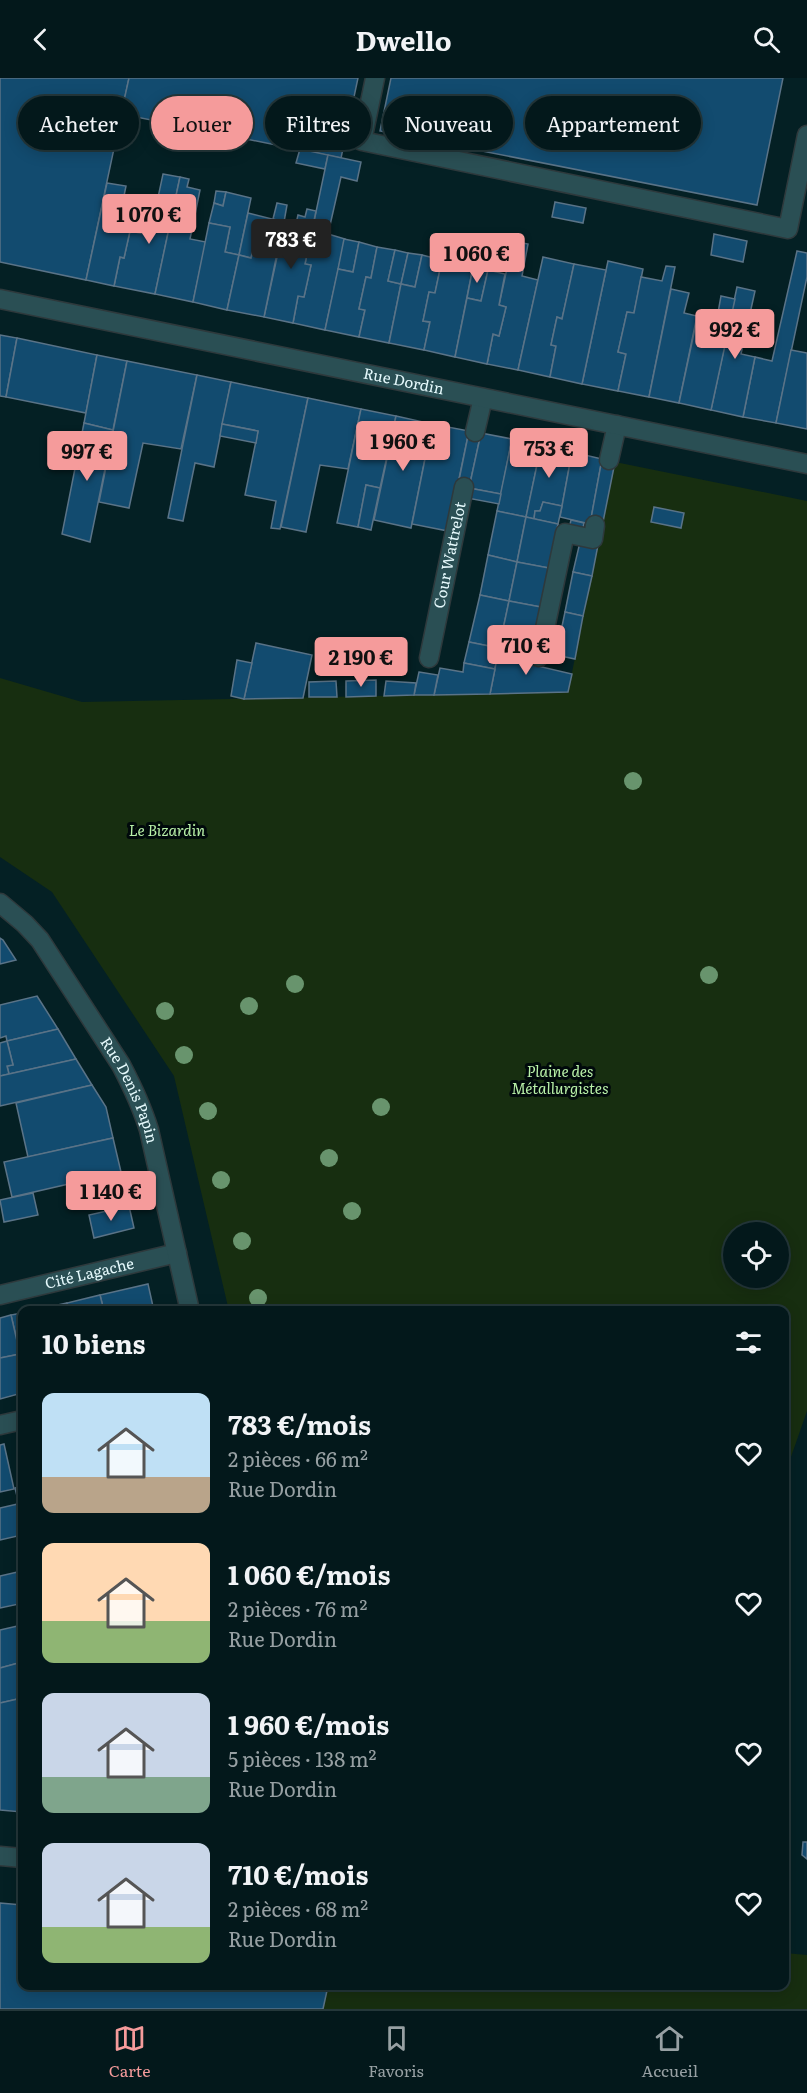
<!DOCTYPE html>
<html lang="fr">
<meta charset="utf-8">
<style>
body{margin:0;font-family:Literata,serif;background:#112528;color:#f1f3f6;height:100vh;display:flex;flex-direction:column;font-size:22px;white-space:nowrap}
*{box-sizing:border-box;margin:0}
p{font-size:20px;color:#97a0a3}
.icon{flex:none;width:33px;height:33px;fill:none;stroke:currentColor;stroke-width:2;stroke-linecap:round;stroke-linejoin:round}
.map{position:relative;flex:1;overflow:hidden}
.sheet{position:absolute;left:18px;top:1228px;width:771px;height:684px;display:flex;flex-direction:column;background:#03181b;border-radius:12px;box-shadow:0 3px 15px #0003,0 0 0 2px #24373a}
.sheet>*{flex:none}
.hud{position:absolute;left:18px;top:18px;width:771px;height:54px;display:flex;gap:12px}
.tools{position:absolute;left:723px;top:1144px;display:grid;gap:12px}
.tools a{display:grid;place-items:center;width:66px;height:66px;border-radius:50%;background:#03181b;box-shadow:0 3px 15px #0003,0 0 0 2px #24373a;font-size:30px}
.price{position:absolute;translate:-50% -51px;padding:0 14px;border-radius:6px;background:#f59b9b;color:#111;font-size:20px;line-height:39px;filter:drop-shadow(0 2px 3px #0008)}
.price::after{content:'';position:absolute;left:50%;top:36px;width:18px;height:14px;margin-left:-9px;background:inherit;clip-path:polygon(0 0,100% 0,50% 100%)}
.price.current{background:#222;color:#fff}
ul{padding:0;list-style:none}
li{display:flex;align-items:center;gap:18px;height:150px;padding:0 24px}
li span{display:grid;place-items:center;flex:none;width:168px;height:120px;border-radius:12px;color:#555}
li>.icon{margin-inline-start:auto}
span .icon{width:72px;height:72px;fill:#fffc;stroke-width:1}
li b{font-size:26px}
h2{display:flex;justify-content:space-between;align-items:center;height:72px;padding:0 24px;font-size:26px}
.tag{padding:0 21px;border-radius:27px;background:#03181b;box-shadow:0 3px 15px #0003,0 0 0 2px #24373a;font-size:21px;line-height:54px}
.tag.current{background:#f59b9b;color:#111}
header{display:flex;justify-content:space-between;align-items:center;height:78px;padding:0 24px;background:#03181b;font-size:27px;font-weight:700}
.tabs{display:flex;justify-content:space-around;align-items:center;height:84px;border-top:2px solid #24373a;background:#03181b;font-size:16px;color:#97a0a3}
.tabs a{display:grid;justify-items:center;gap:3px}
.tabs .current{color:#f59b9b}
.map>svg:first-child{display:block}
.green{fill:#172e10;fill-rule:evenodd}
.building{fill:#124b6f;stroke:#5a7387;stroke-width:1.5}
.lines{fill:none;stroke-linecap:round;stroke-linejoin:round}
.lane-casing{stroke:#2e393c;stroke-width:21}
.street-casing{stroke:#2e393c;stroke-width:21}
.lane{stroke:#2a4f54;stroke-width:18}
.street{stroke:#2a4f54;stroke-width:18}
.tree{fill:#68946d}
.labels{text-anchor:middle;stroke-width:6;stroke-linejoin:round;paint-order:stroke}
.street-label{font-size:15px;fill:#e5f9fc;stroke:#00090b}
.park-label{font-size:15px;font-style:italic;fill:#b9f2a9;stroke:#00090b}
</style>
<header><svg class="icon" aria-label="back" viewBox="0 0 24 24"><path d="M15 5l-7 7 7 7"/></svg>Dwello<svg class="icon" aria-label="search" viewBox="0 0 24 24"><circle cx="10" cy="10" r="6"/><path d="M15 15l6 6"/></svg></header>
<div class="map">
<svg width="807" height="1931" viewBox="0 0 807 1931">
<rect width="100%" height="100%" fill="#042024"/>
<!-- green -->
<g class="green">
<path d="M615,384l192,39v910l-22,63 -1,-163h-555l-55,-235 -122,-184 -52,-35v-179l82,24 486,-10zM734,1155h44v45h-44z"/>
<path d="M785,1875l22,2v54h-484l5,-23h456z"/>
</g>
<!-- building -->
<g class="building">
<path d="M0,0h129l-43,202 -86,-18z"/>
<path d="M129,0h229l-17,80 -220,-44z"/>
<path d="M391,0h392l-26,127 -377,-74z"/>
<path d="M300,71l28,6 -3,14 -29,-6z"/>
<path d="M328,77l33,7 -4,19 -16,-4 -13,57 17,5 -20,91 -32,-7 5,-27 6,1 7,-32 -6,-1z"/>
<path d="M163,96l17,3 -25,117 -41,-8 6,-29 4,1 6,-27 20,4z"/>
<path d="M180,99l9,2 -2,8 13,3 -10,49 16,3 -13,60 -38,-8z"/>
<path d="M107,105l19,3 -7,34 8,1 -2,9 5,1 -6,27 -4,-1 -6,29 -28,-6z"/>
<path d="M216,113l10,1 -3,14 -9,-3z"/>
<path d="M226,114l25,6 -12,57 -14,-3 5,-25 -21,-4 5,-20 9,3z"/>
<path d="M555,124l31,6 -3,15 -31,-6z"/>
<path d="M277,125l10,2 -3,17 -11,-3z"/>
<path d="M307,131l9,2 -11,53 6,1 -7,32 -6,-1 -5,27 -29,-6 20,-92 11,3 3,-13 7,2z"/>
<path d="M248,135l36,9 -4,17 -23,-5 -6,24 -12,-3z"/>
<path d="M209,145l21,4 -5,25 14,3 -12,55 -34,-8z"/>
<path d="M257,156l23,5 -16,78 -37,-7 12,-55 12,3z"/>
<path d="M714,156l33,7 -4,21 -32,-7z"/>
<path d="M344,161l15,3 -6,30 -15,-3z"/>
<path d="M513,163l15,3 -6,32 16,4 -20,90 -31,-6 6,-30 6,2 7,-29 -7,-2z"/>
<path d="M359,164l18,5 -6,31 -5,-1 -7,32 6,1 -6,27 -34,-7 13,-61 15,3z"/>
<path d="M377,169l18,3 -7,31 13,3 -12,59 -30,-6 6,-27 -6,-1 7,-32 5,1z"/>
<path d="M395,172l13,3 -7,31 -13,-3z"/>
<path d="M797,173l10,2v24l-31,146 -33,-6 12,-60 17,4z"/>
<path d="M408,175l14,2 -7,32 -14,-3z"/>
<path d="M422,177l20,5 -7,33 -6,-1 -6,29 7,1 -6,28 -35,-7 12,-59 14,3z"/>
<path d="M543,179l31,7 -12,55 -5,-2 -6,28 5,1 -6,31 -32,-7z"/>
<path d="M442,182l31,7 -18,90 -31,-7 6,-28 -7,-1 6,-29 6,1z"/>
<path d="M608,183l35,8 -9,44 -7,-1 -9,40 8,2 -8,37 -36,-7z"/>
<path d="M574,186l32,6 -24,114 -32,-7 6,-31 -5,-1 6,-28 5,2z"/>
<path d="M666,188l9,1 -26,130 -31,-6 8,-37 -8,-2 9,-40 7,1 7,-36 21,4z"/>
<path d="M473,189l15,3 -7,31 -14,-3z"/>
<path d="M488,192l17,4 -6,31 7,2 -7,29 -6,-2 -6,30 -32,-7 12,-59 14,3z"/>
<path d="M737,209l18,4 -14,63 14,3 -12,60 -32,-7z"/>
<path d="M671,211l18,4 -5,20 13,3 -18,87 -30,-6z"/>
<path d="M721,218l14,3 -24,111 -32,-7 18,-84 19,5z"/>
<path d="M0,257l17,3 -11,59 -6,-1z"/>
<path d="M17,260l80,17 -11,58 -80,-16z"/>
<path d="M791,272l16,3v76l-31,-6z"/>
<path d="M97,277l30,6 -14,69 -29,-7z"/>
<path d="M127,283l70,14 -16,74 -38,-6 -14,65 -30,-6z"/>
<path d="M197,297l34,7 -17,85 -19,-4 -12,58 -15,-3z"/>
<path d="M231,304l77,16 -28,131 -9,-1 5,-27 -31,-6 13,-64 -36,-7z"/>
<path d="M308,320l53,11 -13,60 -28,-4 -14,67 -25,-5z"/>
<path d="M361,331l35,7 -16,72 -14,-3 -8,42 -21,-4z"/>
<path d="M396,338l36,8 -21,104 -37,-8z"/>
<path d="M84,345l29,7 -23,112 -28,-8z"/>
<path d="M222,346l36,7 -2,12 -36,-7z"/>
<path d="M432,346l37,7 -21,100 -36,-7z"/>
<path d="M469,353l12,2 -12,55 -11,-3z"/>
<path d="M481,355l31,6 -11,55 -32,-6z"/>
<path d="M512,361l29,7 -15,71 -29,-6z"/>
<path d="M541,368l31,6 -10,54 -19,-4 -3,9h-5l-1,8 -8,-2z"/>
<path d="M572,374l30,7 -12,65 -30,-7z"/>
<path d="M602,381l13,3 -13,65 -12,-3z"/>
<path d="M366,407l14,3 -9,42 -13,-3z"/>
<path d="M469,410l32,6 -2,10 -32,-6z"/>
<path d="M543,424l19,4 -4,18 -24,-5 1,-8h5z"/>
<path d="M654,429l30,6 -3,15 -30,-6z"/>
<path d="M497,433l29,6 -9,45 -29,-7z"/>
<path d="M526,439l32,7 -9,44 -32,-6z"/>
<path d="M571,442l13,3 -2,9 -13,-3z"/>
<path d="M580,464l18,3 -6,31 -19,-4z"/>
<path d="M488,477l29,7 -8,39 -29,-6z"/>
<path d="M517,484l32,6 -8,39 -32,-6z"/>
<path d="M573,494l19,4 -9,40 -18,-4z"/>
<path d="M480,517l29,6 -10,47 -30,-6z"/>
<path d="M509,523l32,6 -9,47 -33,-6z"/>
<path d="M565,534l18,4 -8,43 -19,-4z"/>
<path d="M469,564l30,6 -4,21 -31,-6z"/>
<path d="M256,565l56,12 -9,43 -59,1z"/>
<path d="M499,570l33,6 -3,10 43,10 -4,18 -78,2z"/>
<path d="M237,582l15,3 -8,36 -13,-3z"/>
<path d="M464,585l31,6 -5,25 -56,1 6,-27 23,4z"/>
<path d="M419,594l19,3 -4,20h-20z"/>
<path d="M376,602v16l-30,1v-16z"/>
<path d="M336,603l1,16h-28v-15z"/>
<path d="M386,603l30,2 -2,12 -30,1z"/>
<path d="M0,860l3,2 13,20 -16,4z"/>
<path d="M37,918l21,33 -51,12 -1,-5 -6,2v-33z"/>
<path d="M58,951l18,30 -67,15 -2,-8 6,-1 -6,-24z"/>
<path d="M7,963l6,24 -6,1 2,8 -9,2v-33z"/>
<path d="M76,981l16,26 -92,21v-30z"/>
<path d="M92,1007l14,22 7,31 -85,19 -12,-54z"/>
<path d="M113,1060l8,34 -109,25 -8,-35z"/>
<path d="M121,1094l6,24 -33,7 -5,-23z"/>
<path d="M33,1115l5,22 -34,7 -4,-22z"/>
<path d="M129,1128l5,22 -40,10 -5,-23z"/>
<path d="M148,1206l6,27h-50l-4,-16z"/>
<path d="M100,1217l4,16h-35l-2,-8z"/>
<path d="M67,1225l2,8h-28l-1,-2z"/>
<path d="M22,1235v40l-2,1 -9,-39z"/>
<path d="M11,1237l9,39 -20,4v-40z"/>
<path d="M20,1276l2,10v29l-22,6v-41z"/>
<path d="M4,1366l10,45 -14,3v-47z"/>
<path d="M22,1408v9l-5,1 -2,-8z"/>
<path d="M22,1425v32l-22,5v-32z"/>
<path d="M22,1493v23l-5,2 2,8 -19,4v-32z"/>
<path d="M22,1547v37l-22,6v-38z"/>
<path d="M22,1584v36l-22,5v-35z"/>
<path d="M22,1620v114l-22,-2v-107z"/>
<path d="M803,1764h4v17l-5,-4z"/>
<path d="M0,1825l22,2v81h306l-5,23h-323z"/>
</g>
<g class="lines">
<!-- lane casing -->
<g class="lane-casing">
<g id="lane">
<path d="M375,0l-13,63 426,88 19,-94"/>
<path d="M475,354l8,-34"/>
<path d="M609,382l8,-35"/>
<path d="M539,579l26,-124 28,6 2,-14"/>
<path id="s1" d="M429,580l35,-171"/>
<path id="s2" d="M0,1217l177,-42"/>
<path d="M0,1347l22,-5"/>
</g>
</g>
<!-- street casing -->
<g class="street-casing">
<g id="street">
<path id="s3" d="M0,221l807,165"/>
<path id="s4" d="M0,825l25,21 15,16 81,125c11,21 21,42 28,65l41,181"/>
<path d="M0,1778l22,2"/>
</g>
</g>
<!-- lane -->
<use href="#lane" class="lane"/>
<!-- street -->
<use href="#street" class="street"/>
</g>
<!-- trees -->
<g class="tree">
<circle cx="633" cy="703" r="9"/>
<circle cx="709" cy="897" r="9"/>
<circle cx="295" cy="906" r="9"/>
<circle cx="249" cy="928" r="9"/>
<circle cx="165" cy="933" r="9"/>
<circle cx="184" cy="977" r="9"/>
<circle cx="381" cy="1029" r="9"/>
<circle cx="208" cy="1033" r="9"/>
<circle cx="329" cy="1080" r="9"/>
<circle cx="221" cy="1102" r="9"/>
<circle cx="352" cy="1133" r="9"/>
<circle cx="242" cy="1163" r="9"/>
<circle cx="258" cy="1220" r="9"/>
</g>
<g class="labels">
<!-- street labels -->
<g class="street-label">
<text dy="5" stroke="none"><textPath href="#s3" startOffset="412">Rue Dordin</textPath></text>
<text dy="5" stroke="none"><textPath href="#s1" startOffset="105">Cour Wattrelot</textPath></text>
<text dy="5" stroke="none"><textPath href="#s4" startOffset="230">Rue Denis Papin</textPath></text>
<text dy="5" stroke="none"><textPath href="#s2" startOffset="92">Cité Lagache</textPath></text>
</g>
<!-- park labels -->
<g class="park-label">
<text x="167" y="758">Le Bizardin</text>
<text x="560" y="999">Plaine des<tspan x="560" dy="17">Métallurgistes</tspan></text>
</g>
</g>
</svg>
<div class="tools">
<a><svg class="icon" aria-label="locate" viewBox="0 0 24 24"><circle cx="12" cy="12" r="6"/><path d="M12 2v4M12 18v4M2 12h4M18 12h4"/></svg></a>
</div>
<b class="price" style="left:149px;top:167px">1 070 €</b>
<b class="price current" style="left:291px;top:192px">783 €</b>
<b class="price" style="left:477px;top:206px">1 060 €</b>
<b class="price" style="left:735px;top:282px">992 €</b>
<b class="price" style="left:403px;top:394px">1 960 €</b>
<b class="price" style="left:549px;top:401px">753 €</b>
<b class="price" style="left:87px;top:404px">997 €</b>
<b class="price" style="left:526px;top:598px">710 €</b>
<b class="price" style="left:361px;top:610px">2 190 €</b>
<b class="price" style="left:111px;top:1144px">1 140 €</b>
<div class="hud">
<a class="tag">Acheter</a>
<a class="tag current">Louer</a>
<a class="tag">Filtres</a>
<a class="tag">Nouveau</a>
<a class="tag">Appartement</a>
</div>
<section class="sheet">
<h2>10 biens<svg class="icon" aria-label="filters" viewBox="0 0 24 24"><path d="M4 7h16M4 17h16"/><circle cx="9" cy="7" r="2"/><circle cx="15" cy="17" r="2"/></svg></h2>
<ul>
<li><span style="background:linear-gradient(#bfe0f5 70%,#b9a48a 0)"><svg class="icon" aria-label="home" viewBox="0 0 24 24"><path d="M3 11l9-7 9 7M6 9v11h12V9"/></svg></span><div><b>783 €/mois</b><p>2 pièces · 66 m²</p><p>Rue Dordin</p></div><svg class="icon" aria-label="heart" viewBox="0 0 24 24"><path d="M12 20l-8-8c-3-5 5-10 8-4 3-6 11-1 8 4z"/></svg></li>
<li><span style="background:linear-gradient(#ffd9b3 65%,#8fb573 0)"><svg class="icon" aria-label="home" viewBox="0 0 24 24"><path d="M3 11l9-7 9 7M6 9v11h12V9"/></svg></span><div><b>1 060 €/mois</b><p>2 pièces · 76 m²</p><p>Rue Dordin</p></div><svg class="icon" aria-label="heart" viewBox="0 0 24 24"><path d="M12 20l-8-8c-3-5 5-10 8-4 3-6 11-1 8 4z"/></svg></li>
<li><span style="background:linear-gradient(#c9d6e8 70%,#7fa58c 0)"><svg class="icon" aria-label="home" viewBox="0 0 24 24"><path d="M3 11l9-7 9 7M6 9v11h12V9"/></svg></span><div><b>1 960 €/mois</b><p>5 pièces · 138 m²</p><p>Rue Dordin</p></div><svg class="icon" aria-label="heart" viewBox="0 0 24 24"><path d="M12 20l-8-8c-3-5 5-10 8-4 3-6 11-1 8 4z"/></svg></li>
<li><span style="background:linear-gradient(#c9d6e8 70%,#8fb573 0)"><svg class="icon" aria-label="home" viewBox="0 0 24 24"><path d="M3 11l9-7 9 7M6 9v11h12V9"/></svg></span><div><b>710 €/mois</b><p>2 pièces · 68 m²</p><p>Rue Dordin</p></div><svg class="icon" aria-label="heart" viewBox="0 0 24 24"><path d="M12 20l-8-8c-3-5 5-10 8-4 3-6 11-1 8 4z"/></svg></li>
</ul>
</section>
</div>
<nav class="tabs">
<a class="current"><svg class="icon" aria-label="map" viewBox="0 0 24 24"><path d="M3 6l6-2 6 2 6-2v14l-6 2-6-2-6 2zM9 4v14M15 6v14"/></svg>Carte</a>
<a><svg class="icon" aria-label="saved" viewBox="0 0 24 24"><path d="M7 4h10v16l-5-4-5 4z"/></svg>Favoris</a>
<a><svg class="icon" aria-label="home" viewBox="0 0 24 24"><path d="M3 11l9-7 9 7M6 9v11h12V9"/></svg>Accueil</a>
</nav>
